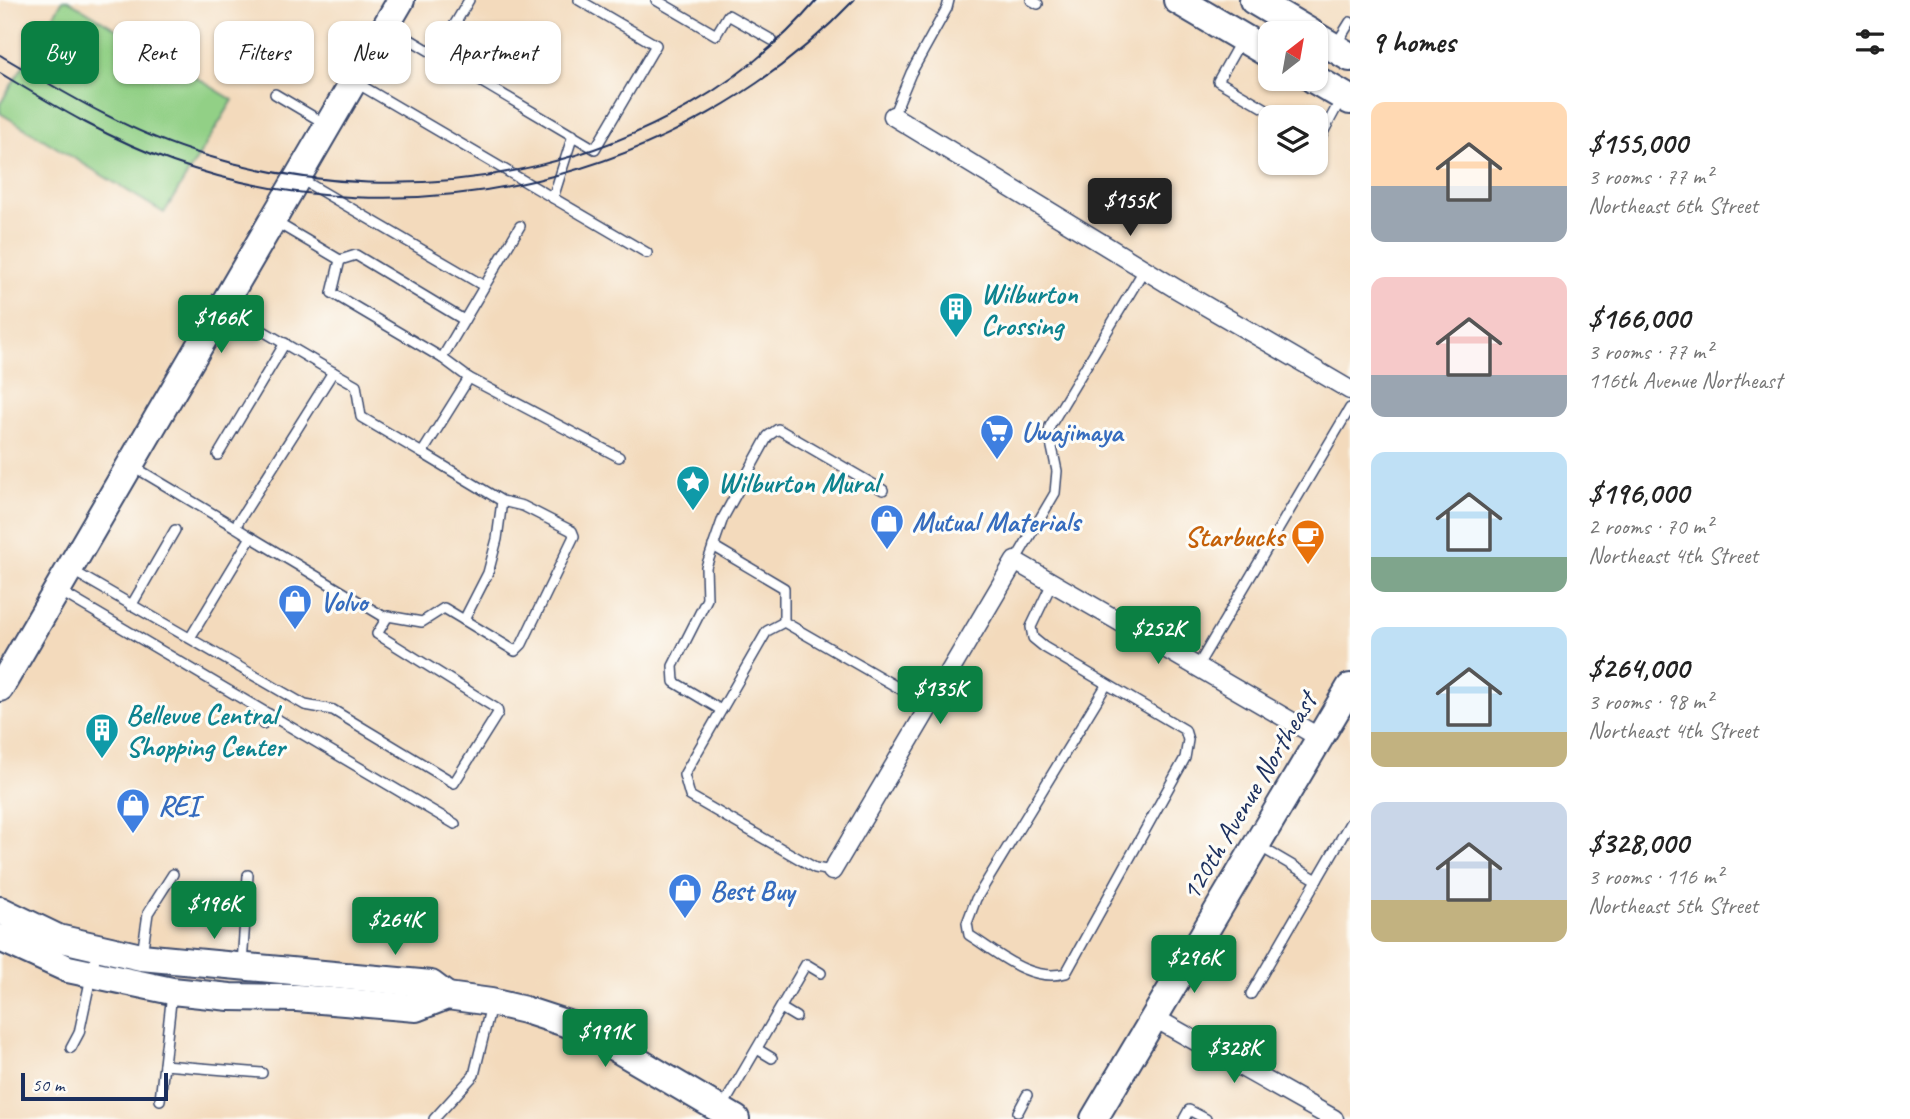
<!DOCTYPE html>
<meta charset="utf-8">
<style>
body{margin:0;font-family:Caveat,sans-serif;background:#f6f6f6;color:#222;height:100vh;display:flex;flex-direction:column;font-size:26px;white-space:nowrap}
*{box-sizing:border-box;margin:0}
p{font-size:23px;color:#767676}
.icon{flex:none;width:38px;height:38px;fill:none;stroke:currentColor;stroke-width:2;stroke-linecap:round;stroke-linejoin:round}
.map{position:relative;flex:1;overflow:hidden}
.side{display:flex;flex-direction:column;background:#fff;width:560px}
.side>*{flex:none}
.top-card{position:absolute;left:21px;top:21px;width:665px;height:63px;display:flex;gap:14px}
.needle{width:46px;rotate:31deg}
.buttons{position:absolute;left:1258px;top:21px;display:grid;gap:14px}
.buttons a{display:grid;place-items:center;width:70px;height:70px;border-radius:14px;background:#fff;box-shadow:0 2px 5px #0004;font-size:35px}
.scale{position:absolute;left:21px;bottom:18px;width:147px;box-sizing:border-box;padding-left:7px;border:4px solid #1b2f5e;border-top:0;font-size:19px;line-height:24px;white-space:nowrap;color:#1b2f5e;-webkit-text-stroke:5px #fdfcf7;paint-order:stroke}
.price{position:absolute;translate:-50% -60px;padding:0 16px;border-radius:7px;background:#0b8043;color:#fff;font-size:23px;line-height:46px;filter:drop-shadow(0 2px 4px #0008)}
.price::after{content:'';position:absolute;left:50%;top:42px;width:21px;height:16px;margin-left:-10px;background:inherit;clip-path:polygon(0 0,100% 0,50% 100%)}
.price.active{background:#222;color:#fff}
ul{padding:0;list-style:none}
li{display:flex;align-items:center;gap:21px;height:175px;padding:0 21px}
li span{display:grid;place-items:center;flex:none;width:196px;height:140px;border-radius:14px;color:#555}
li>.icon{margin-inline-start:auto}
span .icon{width:84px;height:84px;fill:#fffc;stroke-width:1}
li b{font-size:30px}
h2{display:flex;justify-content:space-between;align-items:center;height:84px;padding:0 21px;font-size:30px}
.tag{padding:0 24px;border-radius:14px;background:#fff;box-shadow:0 2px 5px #0004;font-size:24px;line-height:63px}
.tag.active{background:#0b8043;color:#fff}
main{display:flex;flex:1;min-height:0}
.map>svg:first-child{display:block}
.green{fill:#92d086;stroke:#568072;stroke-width:2}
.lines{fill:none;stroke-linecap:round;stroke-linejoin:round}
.service-casing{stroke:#3b496c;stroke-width:12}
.minor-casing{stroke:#3b496c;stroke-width:21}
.secondary-casing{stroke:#3b496c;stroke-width:30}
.primary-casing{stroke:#3b496c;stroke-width:32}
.service{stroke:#fff;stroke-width:9}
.minor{stroke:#fff;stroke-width:18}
.secondary{stroke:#fff;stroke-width:26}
.primary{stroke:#fff;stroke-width:28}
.tram{stroke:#1b2f5e;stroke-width:2}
.labels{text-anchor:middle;stroke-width:6;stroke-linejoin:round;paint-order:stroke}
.culture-label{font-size:28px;font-weight:bold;fill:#0d838f;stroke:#fdfcf7;text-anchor:start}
.shop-label{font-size:28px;font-weight:bold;fill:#366cbe;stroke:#fdfcf7;text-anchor:start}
.food-label{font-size:28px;font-weight:bold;fill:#c56008;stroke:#fdfcf7;text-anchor:end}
.street-label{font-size:28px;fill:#1b2f5e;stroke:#fdfcf7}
</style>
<main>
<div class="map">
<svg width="1350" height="1119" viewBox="0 0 1350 1119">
<rect width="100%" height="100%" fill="#fdfcf7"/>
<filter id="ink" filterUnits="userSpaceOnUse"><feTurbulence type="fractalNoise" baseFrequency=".0143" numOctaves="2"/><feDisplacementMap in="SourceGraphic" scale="14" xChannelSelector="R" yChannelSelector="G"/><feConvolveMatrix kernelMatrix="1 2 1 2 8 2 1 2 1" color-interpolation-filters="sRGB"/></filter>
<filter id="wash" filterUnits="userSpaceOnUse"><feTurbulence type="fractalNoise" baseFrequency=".00686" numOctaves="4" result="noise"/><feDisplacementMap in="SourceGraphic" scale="28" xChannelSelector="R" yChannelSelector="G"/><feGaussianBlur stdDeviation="1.57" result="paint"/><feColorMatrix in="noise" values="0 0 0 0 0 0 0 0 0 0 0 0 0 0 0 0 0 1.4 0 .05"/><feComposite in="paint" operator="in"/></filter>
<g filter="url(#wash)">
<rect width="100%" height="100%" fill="#f3dabc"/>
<!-- green -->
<path class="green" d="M63,0h5l165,100 -69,113 -164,-100v-9z"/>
</g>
<g filter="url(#ink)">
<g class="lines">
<!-- service casing -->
<g class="service-casing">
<g id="service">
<path d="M656,0l60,35 12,-20 44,25"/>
<path d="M1031,0l7,4"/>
<path d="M389,27l206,122 61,-104 -77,-45"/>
<path d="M446,39l23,-39"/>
<path d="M1240,42l-22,39 62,36"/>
<path d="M1337,43l13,-21"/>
<path d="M355,82l292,171"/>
<path d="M275,94l49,29"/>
<path d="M893,116l18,-43 36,-65 2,-8"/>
<path d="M1316,138l3,2 22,-41"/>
<path d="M299,178l185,108"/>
<path d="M553,198l20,-63"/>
<path d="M274,221l66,39 16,-5 108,65"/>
<path d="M340,260l-8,33 110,65"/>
<path d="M333,372l23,13 5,32 61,36 47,-75 150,79"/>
<path d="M469,378l-27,-20 78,-132"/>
<path d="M422,453l80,48 21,5 49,25 2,5 -52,108 -7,7 -51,-31 24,-47 9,-34 5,-38"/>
<path d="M218,455l67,-112"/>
<path d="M131,465l104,62 98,-155 -109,-64"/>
<path d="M251,537l135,81"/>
<path d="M713,546l71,42v34"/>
<path d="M1015,561l40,-68 2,-22 -8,-38 1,-7 94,-156"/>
<path d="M73,571l232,134 28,5 121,73 44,-70 -1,-4 -120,-75 11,-18 34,6 22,-14 20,12"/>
<path d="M1052,583l-21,44 2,11 11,9 141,83 3,10 -3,18 -119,215c-36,10 -68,-20 -97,-38l-2,-12 9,-24 131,-215"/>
<path d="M58,590l397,234"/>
<path d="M131,606l44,-76"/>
<path d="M190,638l61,-101 -16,-10"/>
<path d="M1197,667l153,-259"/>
<path d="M721,710l-47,-28 -1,-16 34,-67 -1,-32 17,-49 45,-82 10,-7 105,61"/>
<path d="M263,724l6,-10"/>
<path d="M1259,846l58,34"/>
<path d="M832,871l-17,-3 -125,-72 -6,-21 83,-144 17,-9 146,84"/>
<path d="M142,955l6,-42 25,-39"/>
<path d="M242,964l6,-89"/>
<path d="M1251,994l99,-171"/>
<path d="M781,1008l15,9"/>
<path d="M71,1048l8,-15 18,-84"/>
<path d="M757,1049l15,9"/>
<path d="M164,1065l98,8"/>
<path d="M160,1100l12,-107"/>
<path d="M722,1108l84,-144 15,9"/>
<path d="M1018,1112l9,-17"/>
<path d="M434,1119l40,-44 17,-70"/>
<path d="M1184,1119l5,-9 17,9"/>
</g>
</g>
<!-- minor casing -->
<g class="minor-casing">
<g id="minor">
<path d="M893,116l282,172 175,102"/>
<path d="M832,871l183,-310 305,177"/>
<path d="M1153,1017l181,102"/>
</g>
</g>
<!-- secondary casing -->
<g class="secondary-casing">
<g id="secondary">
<path d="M0,688l401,-688"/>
<path d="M0,910l58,28 83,19 290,27 16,12"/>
<path d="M0,938l68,31 104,22 58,6 67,1 119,10 31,-12 44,6 34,8 43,14 39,19 129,76"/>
<path d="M1094,1119l256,-432"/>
</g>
</g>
<!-- primary casing -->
<g class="primary-casing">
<g id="primary">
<path d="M1178,0l92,54"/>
<path d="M1254,0l56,33"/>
<path d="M1316,37l34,20"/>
<path d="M1314,79l36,21"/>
</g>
</g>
<!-- service -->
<use href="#service" class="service"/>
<!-- minor -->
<use href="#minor" class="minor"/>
<!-- secondary -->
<use href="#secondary" class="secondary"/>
<!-- primary -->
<use href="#primary" class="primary"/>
<!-- tram -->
<g class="tram">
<path d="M0,55c66,39 130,78 204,100 210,65 466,17 613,-155"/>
<path d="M0,73c56,34 111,67 173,89 234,83 510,19 681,-162"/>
</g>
</g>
</g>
<!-- icons -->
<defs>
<g id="building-pin" transform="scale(1.75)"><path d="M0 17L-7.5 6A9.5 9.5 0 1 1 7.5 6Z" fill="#0f9aa8" stroke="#fdfcf7"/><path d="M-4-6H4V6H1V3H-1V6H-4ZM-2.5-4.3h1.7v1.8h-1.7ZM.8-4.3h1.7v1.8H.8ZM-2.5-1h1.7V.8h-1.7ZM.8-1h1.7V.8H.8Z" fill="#fff"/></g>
<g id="supermarket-pin" transform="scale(1.75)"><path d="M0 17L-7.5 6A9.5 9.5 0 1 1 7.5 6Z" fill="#3f7fe0" stroke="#fdfcf7"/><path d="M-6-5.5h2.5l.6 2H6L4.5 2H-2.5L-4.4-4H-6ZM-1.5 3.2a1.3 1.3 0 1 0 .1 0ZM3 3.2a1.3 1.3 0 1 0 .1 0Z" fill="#fff"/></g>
<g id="sight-pin" transform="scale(1.75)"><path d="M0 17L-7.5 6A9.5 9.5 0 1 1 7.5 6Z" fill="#0f9aa8" stroke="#fdfcf7"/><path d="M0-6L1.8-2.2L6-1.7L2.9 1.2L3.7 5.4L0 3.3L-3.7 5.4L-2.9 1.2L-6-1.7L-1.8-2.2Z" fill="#fff"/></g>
<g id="shop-pin" transform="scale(1.75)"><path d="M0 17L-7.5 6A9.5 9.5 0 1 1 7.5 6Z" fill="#3f7fe0" stroke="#fdfcf7"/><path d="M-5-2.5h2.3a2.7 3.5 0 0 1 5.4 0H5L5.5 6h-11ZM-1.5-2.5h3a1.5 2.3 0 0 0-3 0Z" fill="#fff"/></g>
<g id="cafe-pin" transform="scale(1.75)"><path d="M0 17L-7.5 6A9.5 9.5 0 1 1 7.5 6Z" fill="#e8710a" stroke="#fdfcf7"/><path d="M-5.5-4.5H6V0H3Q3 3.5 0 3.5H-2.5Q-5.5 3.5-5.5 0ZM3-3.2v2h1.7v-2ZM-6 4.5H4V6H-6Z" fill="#fff"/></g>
</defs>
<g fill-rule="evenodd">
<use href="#building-pin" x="956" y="309"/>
<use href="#supermarket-pin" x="997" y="431"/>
<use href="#sight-pin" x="693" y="482"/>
<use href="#shop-pin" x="887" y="521"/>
<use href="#cafe-pin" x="1308" y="536"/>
<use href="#shop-pin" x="295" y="601"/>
<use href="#building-pin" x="102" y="730"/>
<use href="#shop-pin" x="133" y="805"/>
<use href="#shop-pin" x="685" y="890"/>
</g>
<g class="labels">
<!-- culture labels -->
<g class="culture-label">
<text x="981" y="303">Wilburton<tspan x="981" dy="32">Crossing</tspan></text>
<text x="718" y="492">Wilburton Mural</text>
<text x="126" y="724">Bellevue Central<tspan x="126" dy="32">Shopping Center</tspan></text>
</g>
<!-- shop labels -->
<g class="shop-label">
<text x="1021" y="441">Uwajimaya</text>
<text x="912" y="531">Mutual Materials</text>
<text x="320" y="611">Volvo</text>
<text x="158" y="815">REI</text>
<text x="710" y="900">Best Buy</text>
</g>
<!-- food labels -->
<g class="food-label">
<text x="1284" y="546">Starbucks</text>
</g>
<!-- street labels -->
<g class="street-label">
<text transform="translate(1248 796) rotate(-59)" y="10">120th Avenue Northeast</text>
</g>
</g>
</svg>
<div class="buttons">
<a><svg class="needle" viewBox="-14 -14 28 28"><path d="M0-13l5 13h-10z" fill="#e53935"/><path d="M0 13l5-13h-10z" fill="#767676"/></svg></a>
<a><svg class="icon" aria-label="layers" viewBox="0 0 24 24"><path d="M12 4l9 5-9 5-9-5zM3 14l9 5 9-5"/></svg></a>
</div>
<div class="scale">50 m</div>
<b class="price active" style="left:1130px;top:238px">$155K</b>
<b class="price" style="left:221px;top:355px">$166K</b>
<b class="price" style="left:1158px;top:666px">$252K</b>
<b class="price" style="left:940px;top:726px">$135K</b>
<b class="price" style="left:214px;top:941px">$196K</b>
<b class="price" style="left:395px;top:957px">$264K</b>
<b class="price" style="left:1194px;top:995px">$296K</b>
<b class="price" style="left:605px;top:1069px">$191K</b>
<b class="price" style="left:1234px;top:1085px">$328K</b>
<div class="top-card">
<a class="tag active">Buy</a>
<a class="tag">Rent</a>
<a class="tag">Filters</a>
<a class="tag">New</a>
<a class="tag">Apartment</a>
</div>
</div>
<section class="side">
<h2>9 homes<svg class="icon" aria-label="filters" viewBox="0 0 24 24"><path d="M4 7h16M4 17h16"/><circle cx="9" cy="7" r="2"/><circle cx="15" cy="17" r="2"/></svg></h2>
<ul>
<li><span style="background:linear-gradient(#ffd9b3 60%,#9aa5b1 0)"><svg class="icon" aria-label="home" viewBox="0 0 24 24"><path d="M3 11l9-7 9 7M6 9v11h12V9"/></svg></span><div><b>$155,000</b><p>3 rooms · 77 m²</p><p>Northeast 6th Street</p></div></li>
<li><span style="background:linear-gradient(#f6c9c9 70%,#9aa5b1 0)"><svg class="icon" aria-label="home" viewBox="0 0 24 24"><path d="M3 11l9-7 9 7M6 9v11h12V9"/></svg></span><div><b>$166,000</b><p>3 rooms · 77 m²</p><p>116th Avenue Northeast</p></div></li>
<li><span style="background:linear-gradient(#bfe0f5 75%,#7fa58c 0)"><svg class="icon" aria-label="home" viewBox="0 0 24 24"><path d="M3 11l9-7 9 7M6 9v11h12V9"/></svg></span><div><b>$196,000</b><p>2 rooms · 70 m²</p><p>Northeast 4th Street</p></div></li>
<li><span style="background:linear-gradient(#bfe0f5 75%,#c2b280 0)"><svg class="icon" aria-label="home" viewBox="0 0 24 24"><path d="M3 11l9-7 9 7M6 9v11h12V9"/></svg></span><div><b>$264,000</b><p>3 rooms · 98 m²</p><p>Northeast 4th Street</p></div></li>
<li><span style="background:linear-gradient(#c9d6e8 70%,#c2b280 0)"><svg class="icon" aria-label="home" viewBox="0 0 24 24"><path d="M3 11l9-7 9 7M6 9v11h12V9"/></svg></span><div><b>$328,000</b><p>3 rooms · 116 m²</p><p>Northeast 5th Street</p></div></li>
</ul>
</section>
</main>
